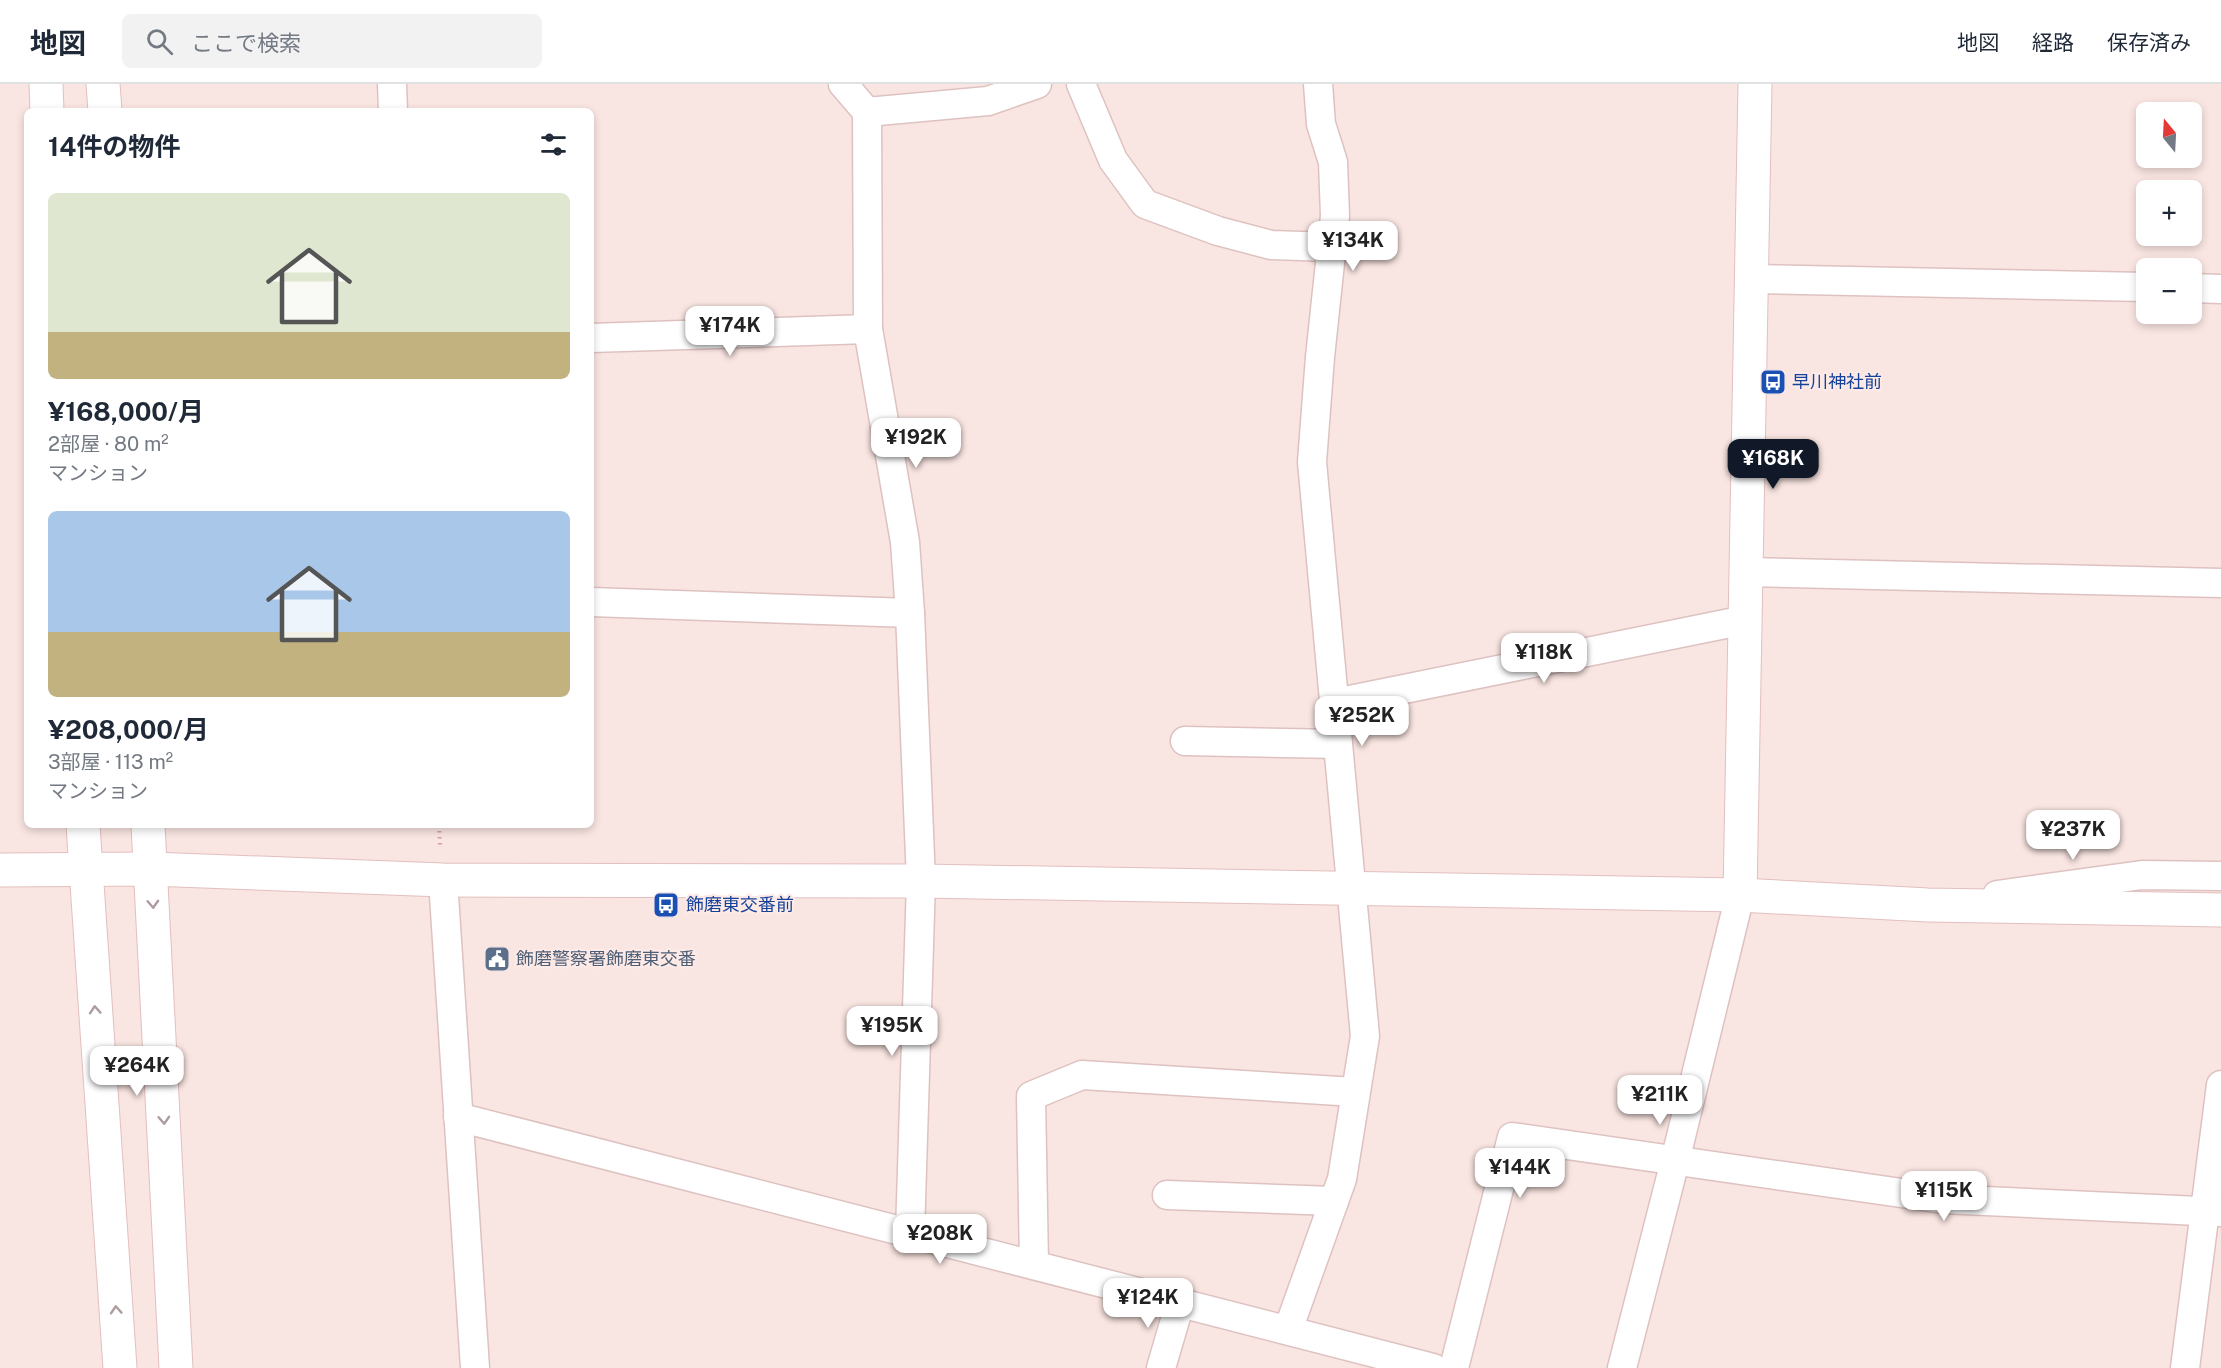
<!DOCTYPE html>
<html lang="ja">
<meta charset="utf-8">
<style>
body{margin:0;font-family:"Public Sans","Noto Sans JP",sans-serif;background:#f2f2f3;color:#1f2937;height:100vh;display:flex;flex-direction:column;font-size:22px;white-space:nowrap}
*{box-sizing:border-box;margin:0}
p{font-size:20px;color:#747a83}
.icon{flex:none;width:33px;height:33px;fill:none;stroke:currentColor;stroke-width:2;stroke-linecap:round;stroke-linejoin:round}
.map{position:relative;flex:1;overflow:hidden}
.drawer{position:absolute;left:24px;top:24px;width:570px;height:720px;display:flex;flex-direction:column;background:#fff;border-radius:9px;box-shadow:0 3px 9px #0003}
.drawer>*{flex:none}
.needle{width:39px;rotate:342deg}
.controls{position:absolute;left:2136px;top:18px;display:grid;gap:12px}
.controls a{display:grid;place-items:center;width:66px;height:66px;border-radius:9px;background:#fff;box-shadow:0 3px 9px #0003;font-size:30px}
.price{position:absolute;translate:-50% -51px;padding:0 14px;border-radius:12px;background:#fff;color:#222;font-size:20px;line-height:39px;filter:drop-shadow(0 2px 3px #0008)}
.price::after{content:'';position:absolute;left:50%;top:36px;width:18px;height:14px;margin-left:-9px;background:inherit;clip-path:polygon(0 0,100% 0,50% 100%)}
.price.selected{background:#111827;color:#fff}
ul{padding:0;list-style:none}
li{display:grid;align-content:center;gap:12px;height:318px;padding:0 24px}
li span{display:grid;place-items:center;height:186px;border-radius:9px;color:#555}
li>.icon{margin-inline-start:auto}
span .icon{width:108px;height:108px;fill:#fffc;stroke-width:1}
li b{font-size:26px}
h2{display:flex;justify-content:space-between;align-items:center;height:72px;padding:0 24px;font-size:26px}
header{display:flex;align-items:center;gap:36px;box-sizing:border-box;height:84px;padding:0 30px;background:#fff;border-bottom:2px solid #e0e1e3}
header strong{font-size:28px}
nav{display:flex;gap:33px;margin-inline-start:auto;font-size:21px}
.search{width:420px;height:54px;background:#f2f2f3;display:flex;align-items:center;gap:15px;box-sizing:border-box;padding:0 21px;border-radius:9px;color:#747a83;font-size:22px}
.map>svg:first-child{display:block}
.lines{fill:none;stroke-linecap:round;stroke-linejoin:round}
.street-casing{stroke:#dec2c1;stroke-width:31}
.secondary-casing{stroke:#e3bfbf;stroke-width:35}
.path{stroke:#d0a0a4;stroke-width:4;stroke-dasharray:1.5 4.5;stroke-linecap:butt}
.street{stroke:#fff;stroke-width:28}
.secondary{stroke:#fff;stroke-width:33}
.oneway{stroke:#af9c9e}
.labels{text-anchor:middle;stroke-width:4.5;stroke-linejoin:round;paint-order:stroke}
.transit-label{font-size:18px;fill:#164399;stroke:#fdeae7;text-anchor:start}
.service-label{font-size:18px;fill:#4e5e75;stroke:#fdeae7;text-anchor:start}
</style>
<header>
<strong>地図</strong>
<div class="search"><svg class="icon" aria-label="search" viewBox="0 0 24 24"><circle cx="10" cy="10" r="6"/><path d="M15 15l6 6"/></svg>ここで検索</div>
<nav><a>地図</a><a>経路</a><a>保存済み</a></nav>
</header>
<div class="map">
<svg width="2221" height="1284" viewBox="0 0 2221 1284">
<rect width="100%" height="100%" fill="#f9e5e1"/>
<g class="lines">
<!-- street casing -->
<g class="street-casing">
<g id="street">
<path d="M392,0l1,27"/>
<path d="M843,0l24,28 1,217 37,213 5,71 11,268 -11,352"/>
<path d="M1081,0l32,76 32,44 73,27 53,14 61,2"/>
<path d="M867,28l121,-11 49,-17"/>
<path d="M1751,195l395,8"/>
<path d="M2192,204l29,1"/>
<path d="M591,254l277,-9"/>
<path d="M1746,488l475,11"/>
<path d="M591,518l319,11"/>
<path d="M1335,619l410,-83"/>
<path d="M1185,657l153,3"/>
<path d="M443,796l32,488"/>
<path d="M1997,811l145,-20 79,1"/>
<path d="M458,1033l975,251"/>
<path d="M1167,1111l167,6"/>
<path d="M1034,1181l-3,-169 51,-21 273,17"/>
<path d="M1288,1246l54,-151 23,-143 -53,-574 8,-105 15,-141 -2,-54 -12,-38 -3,-40"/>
<path d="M1161,1284l19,-65"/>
<path d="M1454,1284l58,-231 431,62 278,13"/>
<path d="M1622,1284l53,-207 65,-266"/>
<path d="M2185,1284l36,-283"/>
</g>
</g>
<!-- secondary casing -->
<g class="secondary-casing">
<g id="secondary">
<path d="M46,0l1,27"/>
<path d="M103,0l2,27"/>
<path d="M83,741l37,543"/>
<path d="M148,741l28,543"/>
<path d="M0,786l151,-1 292,11 478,1 819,14 188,10 293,5"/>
<path d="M1740,811l15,-811"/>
</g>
</g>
<!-- path -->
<path class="path" d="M439,741l1,20"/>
<!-- street -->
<use href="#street" class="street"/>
<!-- secondary -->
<use href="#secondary" class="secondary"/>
</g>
<!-- one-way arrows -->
<defs><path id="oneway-chevron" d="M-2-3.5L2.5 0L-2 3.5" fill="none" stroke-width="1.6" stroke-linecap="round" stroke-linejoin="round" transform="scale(1.5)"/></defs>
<g class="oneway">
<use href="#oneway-chevron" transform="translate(153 820) rotate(87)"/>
<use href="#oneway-chevron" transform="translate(95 926) rotate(-94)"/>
<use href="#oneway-chevron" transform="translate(164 1036) rotate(87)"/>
<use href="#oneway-chevron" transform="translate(116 1226) rotate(-94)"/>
</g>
<!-- icons -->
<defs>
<g id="bus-square" transform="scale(1.35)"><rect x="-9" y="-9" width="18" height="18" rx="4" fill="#1a4fb4" stroke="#fdeae7"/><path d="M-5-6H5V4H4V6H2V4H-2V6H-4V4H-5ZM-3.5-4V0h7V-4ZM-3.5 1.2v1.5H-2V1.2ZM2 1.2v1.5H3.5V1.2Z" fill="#fff"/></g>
<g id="civic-square" transform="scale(1.35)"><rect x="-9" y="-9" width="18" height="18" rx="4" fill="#5c6f8a" stroke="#fdeae7"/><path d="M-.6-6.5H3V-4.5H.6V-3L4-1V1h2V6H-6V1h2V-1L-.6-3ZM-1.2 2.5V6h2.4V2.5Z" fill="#fff"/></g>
</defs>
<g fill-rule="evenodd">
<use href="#bus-square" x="1773" y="298"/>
<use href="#bus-square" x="666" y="821"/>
<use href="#civic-square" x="497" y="875"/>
</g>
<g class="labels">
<!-- transit labels -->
<g class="transit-label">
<text x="1792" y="304">早川神社前</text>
<text x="686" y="827">飾磨東交番前</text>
</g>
<!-- service labels -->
<g class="service-label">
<text x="516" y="881">飾磨警察署飾磨東交番</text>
</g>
</g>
</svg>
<div class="controls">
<a><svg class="needle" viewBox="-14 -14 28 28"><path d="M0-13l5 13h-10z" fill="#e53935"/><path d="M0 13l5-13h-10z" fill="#747a83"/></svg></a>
<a>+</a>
<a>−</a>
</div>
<b class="price" style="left:1353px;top:188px">¥134K</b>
<b class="price" style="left:730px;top:273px">¥174K</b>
<b class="price" style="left:916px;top:385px">¥192K</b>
<b class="price selected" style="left:1773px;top:406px">¥168K</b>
<b class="price" style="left:1544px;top:600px">¥118K</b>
<b class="price" style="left:1362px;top:663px">¥252K</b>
<b class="price" style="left:2073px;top:777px">¥237K</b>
<b class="price" style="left:892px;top:973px">¥195K</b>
<b class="price" style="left:137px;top:1013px">¥264K</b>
<b class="price" style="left:1660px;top:1042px">¥211K</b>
<b class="price" style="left:1520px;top:1115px">¥144K</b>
<b class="price" style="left:1944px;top:1138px">¥115K</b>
<b class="price" style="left:940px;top:1181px">¥208K</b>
<b class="price" style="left:1148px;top:1245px">¥124K</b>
<section class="drawer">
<h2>14件の物件<svg class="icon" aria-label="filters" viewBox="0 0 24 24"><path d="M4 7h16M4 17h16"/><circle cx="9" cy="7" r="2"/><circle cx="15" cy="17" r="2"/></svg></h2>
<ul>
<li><span style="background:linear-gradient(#dfe7d0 75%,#c2b280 0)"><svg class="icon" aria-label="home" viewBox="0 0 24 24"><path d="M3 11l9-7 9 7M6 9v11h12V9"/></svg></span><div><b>¥168,000/月</b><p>2部屋 · 80 m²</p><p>マンション</p></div></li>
<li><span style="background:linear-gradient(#a9c7e8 65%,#c2b280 0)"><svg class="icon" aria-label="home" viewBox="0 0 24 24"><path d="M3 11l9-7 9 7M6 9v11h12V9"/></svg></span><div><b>¥208,000/月</b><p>3部屋 · 113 m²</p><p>マンション</p></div></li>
</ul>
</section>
</div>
